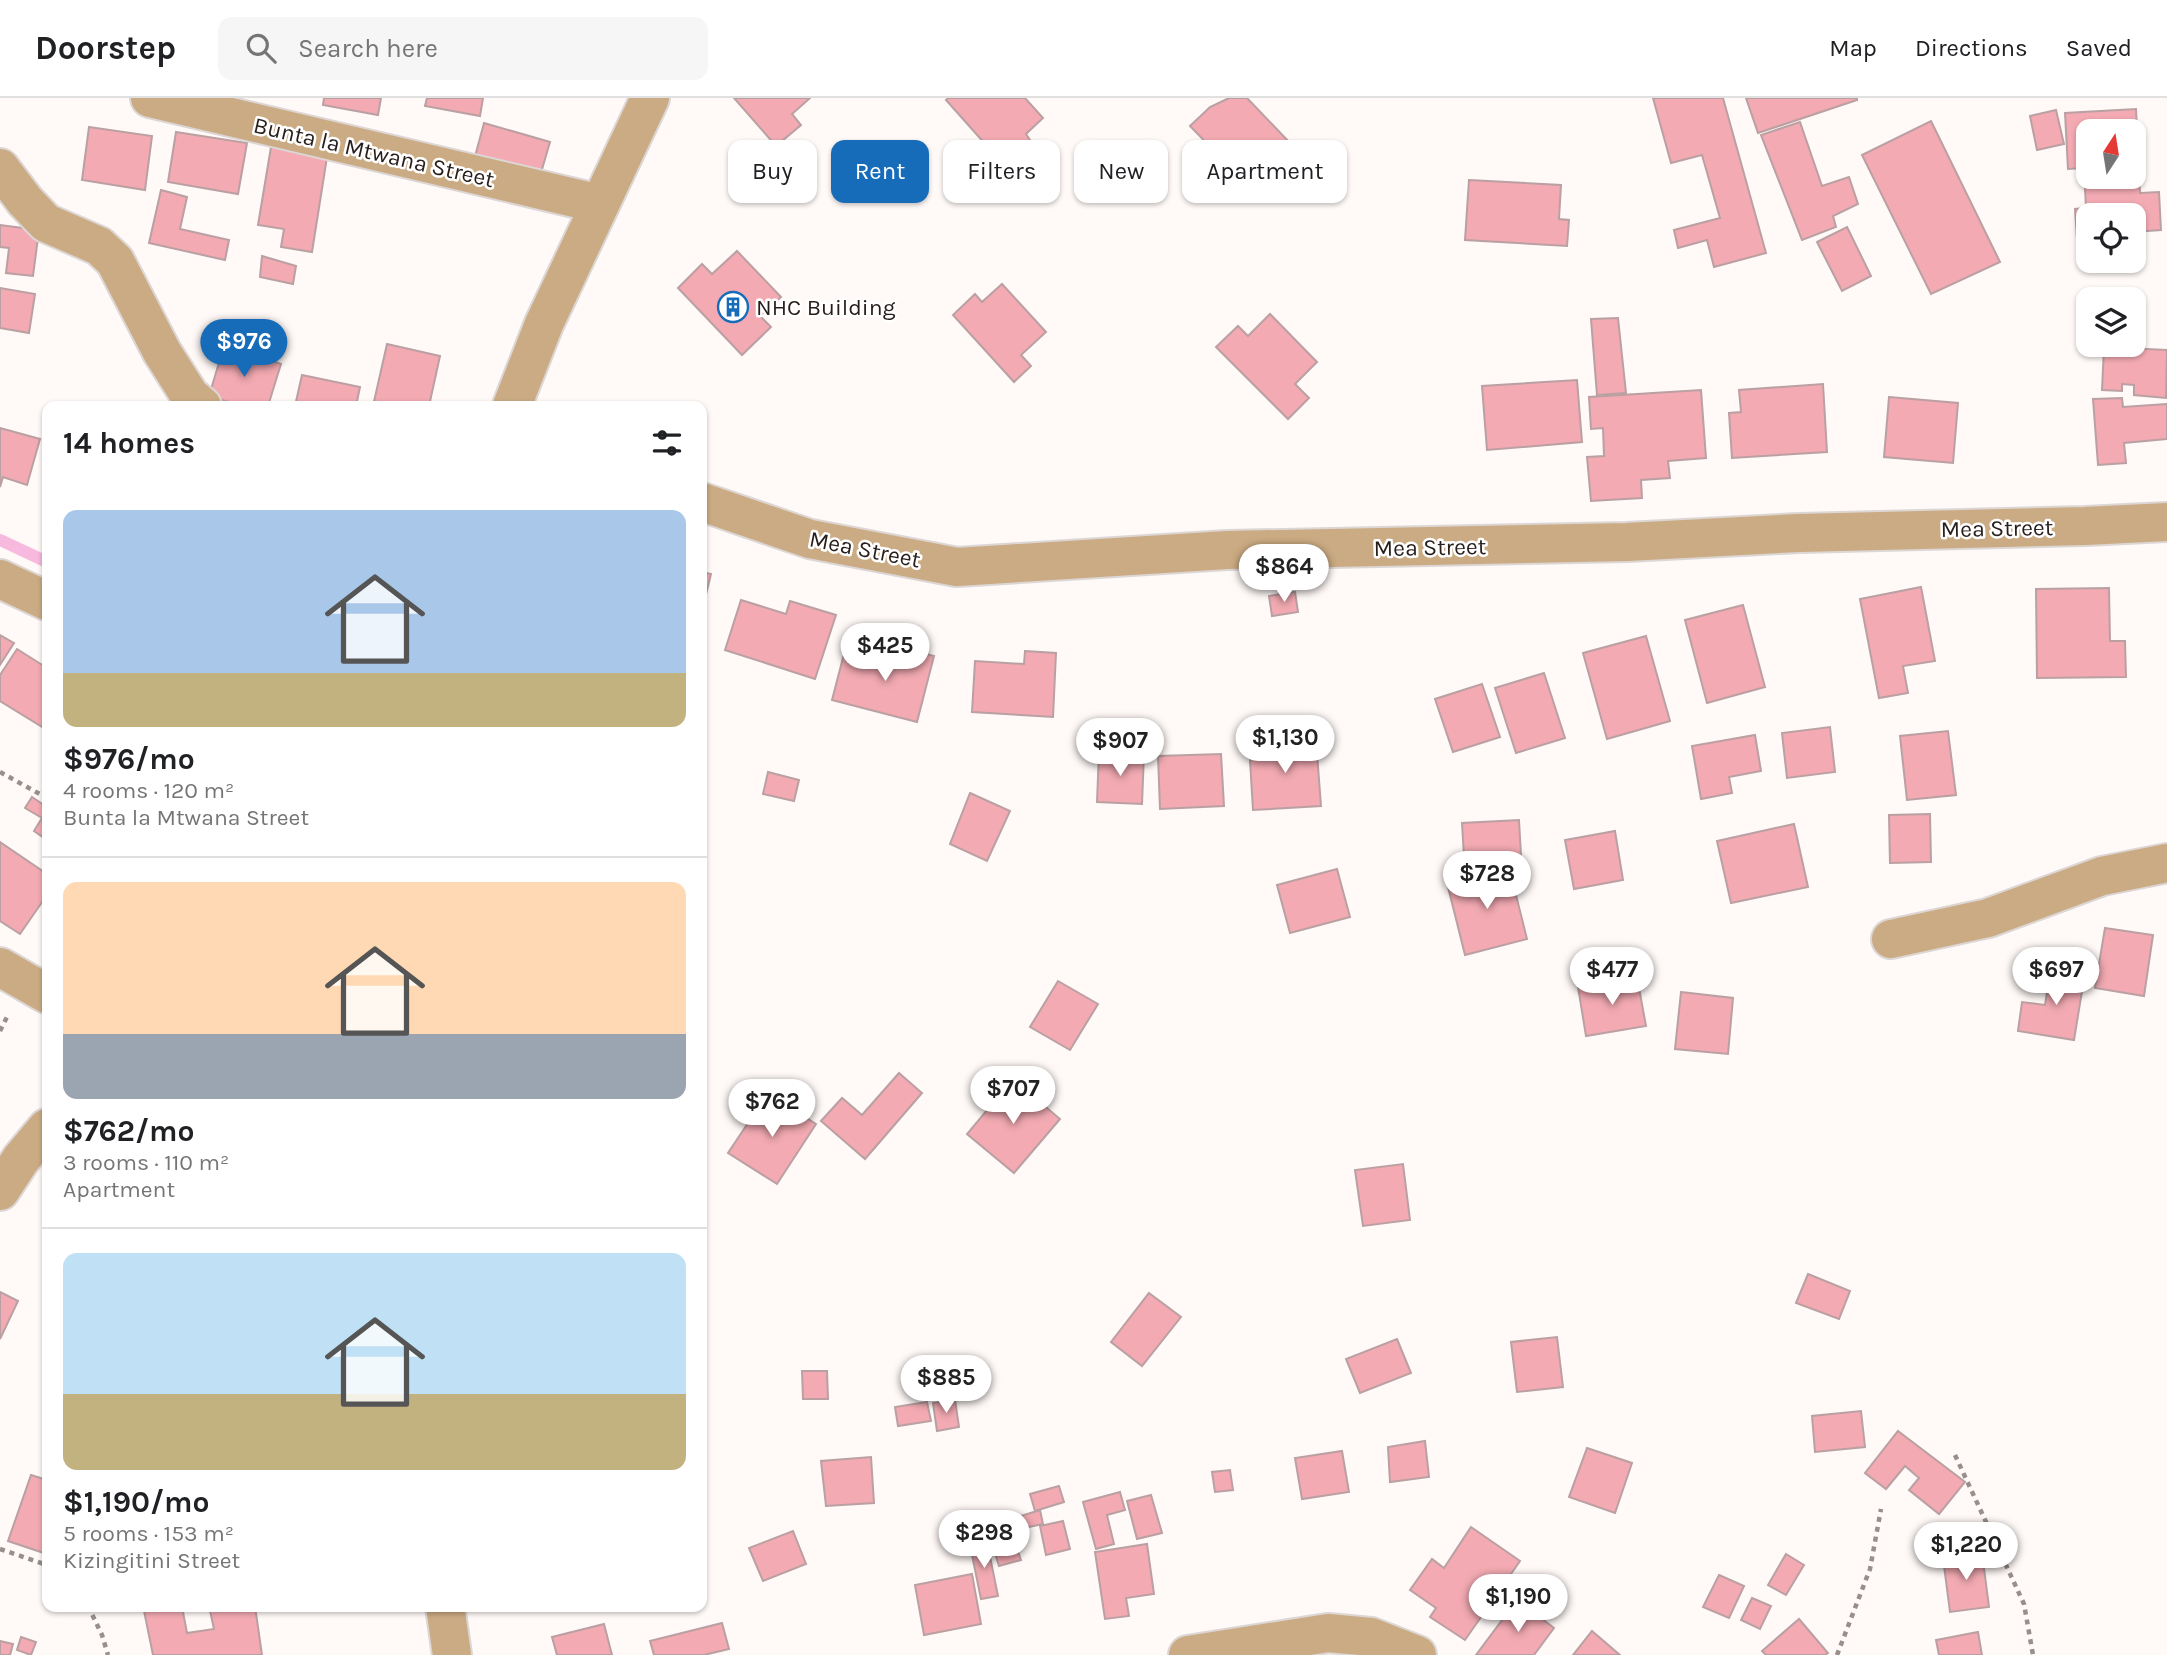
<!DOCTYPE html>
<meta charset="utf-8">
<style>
body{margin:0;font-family:Karla,sans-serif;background:#f6f6f6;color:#202124;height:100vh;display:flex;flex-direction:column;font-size:26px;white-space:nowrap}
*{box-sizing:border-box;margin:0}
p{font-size:23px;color:#757577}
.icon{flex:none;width:38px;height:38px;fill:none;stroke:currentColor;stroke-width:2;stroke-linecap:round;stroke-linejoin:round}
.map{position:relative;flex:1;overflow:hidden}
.drawer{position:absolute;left:42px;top:303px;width:665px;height:1211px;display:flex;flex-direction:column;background:#fff;border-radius:14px;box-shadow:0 2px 5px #0004}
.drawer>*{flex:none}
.top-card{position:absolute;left:728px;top:42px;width:665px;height:63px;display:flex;gap:14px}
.needle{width:46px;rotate:12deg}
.tools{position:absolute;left:2076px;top:21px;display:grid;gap:14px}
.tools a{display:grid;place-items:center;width:70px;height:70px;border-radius:14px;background:#fff;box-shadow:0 2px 5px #0004;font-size:35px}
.price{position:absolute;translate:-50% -60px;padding:0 16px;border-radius:24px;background:#fff;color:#222;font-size:23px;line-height:46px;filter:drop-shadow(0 2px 4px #0008)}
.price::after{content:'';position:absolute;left:50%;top:42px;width:21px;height:16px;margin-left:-10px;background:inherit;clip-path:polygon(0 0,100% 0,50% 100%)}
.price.selected{background:#176cba;color:#fff}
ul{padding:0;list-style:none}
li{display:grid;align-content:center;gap:14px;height:371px;padding:0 21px}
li+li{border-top:2px solid #e0e0e0}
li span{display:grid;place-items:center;height:217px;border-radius:14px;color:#555}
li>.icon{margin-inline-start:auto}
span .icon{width:126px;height:126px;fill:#fffc;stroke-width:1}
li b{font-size:30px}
h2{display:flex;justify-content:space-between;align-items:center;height:84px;padding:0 21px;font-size:30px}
.tag{padding:0 24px;border-radius:14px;background:#fff;box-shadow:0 2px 5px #0004;font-size:24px;line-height:63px}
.tag.selected{background:#176cba;color:#fff}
header{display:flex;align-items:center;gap:42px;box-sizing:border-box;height:98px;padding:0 35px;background:#fff;border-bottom:2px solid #e0e0e0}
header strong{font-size:33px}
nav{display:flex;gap:38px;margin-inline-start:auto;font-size:24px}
.search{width:490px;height:63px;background:#f6f6f6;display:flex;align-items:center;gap:18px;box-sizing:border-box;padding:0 24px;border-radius:14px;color:#757577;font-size:26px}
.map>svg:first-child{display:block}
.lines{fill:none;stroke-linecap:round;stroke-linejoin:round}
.stream{stroke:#f8b9df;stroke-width:12}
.building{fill:#f3aab2;stroke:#baa0a2;stroke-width:2;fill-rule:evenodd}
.minor-casing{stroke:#dcd6d4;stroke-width:42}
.path{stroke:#968f8c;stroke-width:4.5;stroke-dasharray:5 5;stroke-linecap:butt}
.minor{stroke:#cbab83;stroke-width:38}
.labels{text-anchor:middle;stroke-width:5;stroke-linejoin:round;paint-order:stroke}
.street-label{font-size:23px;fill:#271e1b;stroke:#fff}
.poi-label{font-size:23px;fill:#271e1b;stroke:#fff;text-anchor:start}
</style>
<header>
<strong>Doorstep</strong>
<div class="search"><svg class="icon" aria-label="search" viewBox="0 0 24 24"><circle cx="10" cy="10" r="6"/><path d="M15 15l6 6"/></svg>Search here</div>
<nav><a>Map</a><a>Directions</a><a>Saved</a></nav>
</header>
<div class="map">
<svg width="2167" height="1557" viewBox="0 0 2167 1557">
<rect width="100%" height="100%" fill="#fff9f7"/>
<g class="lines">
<!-- stream -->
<path class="stream" d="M0,442l47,22"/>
</g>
<!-- building -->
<g class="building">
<path d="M324,0h57l-3,17 -55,-10z"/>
<path d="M427,0h56l-3,18 -55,-10z"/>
<path d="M734,0h76l-18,16 9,11 -25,21z"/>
<path d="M948,0h77l18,20 -17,16 4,6 -27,24 -57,-64z"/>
<path d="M1229,0h18l44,46 -16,16 8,9 -27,25 -66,-68 20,-19z"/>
<path d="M1653,0h70l43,155 -52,14 -7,-27 -29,8 -4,-18 46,-12 -18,-63 -31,8z"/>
<path d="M1746,0h111v2l-99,33z"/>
<path d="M2136,11l4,84 19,-1 2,38 -28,2v-17h-45v23h-11l-2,-29 11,-1 -2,-40 -16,1 -3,-56zM2088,33h45v46h-45z"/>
<path d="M2056,12l8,34 -27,6 -7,-34z"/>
<path d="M1931,23l69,141 -69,32 -69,-139z"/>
<path d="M1800,24l22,64 27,-9 9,27 -25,12 3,11 -34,13 -41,-105z"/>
<path d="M484,25l66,19 -12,41 -65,-19z"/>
<path d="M89,29l63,9 -7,54 -63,-10z"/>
<path d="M176,34l71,11 -9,51 -70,-12z"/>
<path d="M271,49l56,10 -15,95 -31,-5 3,-18 -26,-4z"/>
<path d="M1469,82l92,5 -2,34 10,1 -2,26 -102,-6z"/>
<path d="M161,92l26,7 -7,32 49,11 -4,20 -76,-17z"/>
<path d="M0,127l39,5 -6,46 -27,-3 3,-25 -9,-1z"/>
<path d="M1847,129l24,49 -29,15 -25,-49z"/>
<path d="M737,153l44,46 -21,19 11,11 -29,28 -64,-67 24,-24 10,10z"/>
<path d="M262,158l34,10 -3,18 -33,-7z"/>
<path d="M1002,186l44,48 -25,23 10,11 -17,16 -61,-67 22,-21 7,8z"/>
<path d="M0,190l35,6 -6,39 -29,-5z"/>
<path d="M1270,216l47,48 -22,22 14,14 -21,21 -72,-72 22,-21 10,10z"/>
<path d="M1618,220l8,75 -29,2 -6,-76z"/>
<path d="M387,246l53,12 -11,50h-56z"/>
<path d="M224,248l57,18 -13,42h-26l-33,-10z"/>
<path d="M2104,249l63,3 -1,48 -32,-3v-10l-12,-1v7l-20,-1z"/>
<path d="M302,277l58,12 -4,19h-61z"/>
<path d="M1577,282l5,62 -95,8 -5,-64z"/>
<path d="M1823,286l4,68 -95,6 -3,-45 12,-1 -2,-22z"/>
<path d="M1701,292l5,68 -38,3 2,17 -29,2 1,18 -51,3 -4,-44 17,-1 -1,-28 -12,1 -2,-32z"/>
<path d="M1889,299l69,6 -5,60 -69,-6z"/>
<path d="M2122,300l1,9 44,-3v35l-43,4 2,20 -28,2 -5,-66z"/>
<path d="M0,330l40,11 -13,46 -24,-8 -3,10z"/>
<path d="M702,474l9,2 -9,37z"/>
<path d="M1921,489l14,74 -32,5 5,27 -29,5 -19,-99z"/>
<path d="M2109,490l1,53h15l1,36 -89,1 -1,-89z"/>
<path d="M1295,494l3,20 -26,4 -3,-20z"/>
<path d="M741,502l45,14 4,-13 46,14 -21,64 -90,-29z"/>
<path d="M1743,507l22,82 -58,16 -22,-83z"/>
<path d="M0,537l14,8 -14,22z"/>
<path d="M1646,538l24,85 -63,18 -24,-86z"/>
<path d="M894,548l40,10 -17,66 -85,-22 13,-50 45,12z"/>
<path d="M17,551l30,19v62l-47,-29v-26z"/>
<path d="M1025,553l31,2 -3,64 -81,-5 3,-51 49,3z"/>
<path d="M1544,575l21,65 -49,15 -21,-65z"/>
<path d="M1482,586l18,53 -47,15 -18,-53z"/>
<path d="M1830,629l5,45 -48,6 -5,-45z"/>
<path d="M1948,633l8,64 -49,5 -7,-64z"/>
<path d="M1755,637l6,36 -32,6 3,16 -31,6 -9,-53z"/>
<path d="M1316,642l5,66 -68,4 -4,-66z"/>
<path d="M1099,654l45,2 -2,50 -45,-2z"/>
<path d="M1221,656l3,52 -64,3 -2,-53z"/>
<path d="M768,674l31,8 -5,21 -31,-7z"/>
<path d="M970,695l40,18 -23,50 -37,-17z"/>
<path d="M32,699l15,10v33l-13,-9 8,-13 -17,-10z"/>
<path d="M1930,716l1,48 -41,1 -1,-48z"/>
<path d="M1519,722l2,35 -57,2 -2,-34z"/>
<path d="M1794,726l14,63 -77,16 -14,-62z"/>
<path d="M1615,733l8,49 -49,9 -9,-49z"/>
<path d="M0,744l47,32v21l-27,39 -20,-13z"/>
<path d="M1509,769l18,72 -62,16 -18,-72z"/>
<path d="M1337,771l13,48 -60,16 -13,-48z"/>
<path d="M2105,830l48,7 -9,61 -49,-8z"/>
<path d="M2051,869l34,6 -11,67 -56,-9 4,-29 23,3z"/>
<path d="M1637,879l9,49 -60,10 -8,-49z"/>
<path d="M1058,883l40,23 -28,46 -40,-23z"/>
<path d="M1681,894l52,6 -5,56 -53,-5z"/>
<path d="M899,975l23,20 -57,66 -44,-38 21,-23 20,17z"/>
<path d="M1013,981l47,40 -46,54 -47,-39z"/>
<path d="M768,995l48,31 -39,60 -49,-31z"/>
<path d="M1403,1066l7,56 -47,6 -8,-56z"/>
<path d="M1808,1176l42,17 -11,28 -43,-16z"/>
<path d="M0,1194l18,9 -18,38z"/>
<path d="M1149,1195l32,24 -39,49 -31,-24z"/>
<path d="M1557,1239l6,50 -46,5 -6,-50z"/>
<path d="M1397,1241l14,34 -51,20 -14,-34z"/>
<path d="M802,1273h25l1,28h-25z"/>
<path d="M955,1302l4,27 -22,4 -4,-28z"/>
<path d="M927,1304l4,19 -33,5 -3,-19z"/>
<path d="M1861,1313l4,36 -50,5 -3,-36z"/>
<path d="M1898,1333l67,51 -26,32 -30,-24 10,-12 -14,-12 -19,23 -21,-16z"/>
<path d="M1425,1343l4,36 -39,5 -2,-35z"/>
<path d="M1587,1350l45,15 -17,50 -46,-16z"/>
<path d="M1342,1353l7,41 -47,7 -7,-41z"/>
<path d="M871,1359l3,46 -48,3 -5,-45z"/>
<path d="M1230,1372l3,20 -18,2 -3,-20z"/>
<path d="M31,1377l16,5v74l-39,-13z"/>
<path d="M1059,1388l5,16 -29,9 -5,-17z"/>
<path d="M1120,1394l5,18 -18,5 7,29 -18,5 -13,-47z"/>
<path d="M1151,1397l11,38 -25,6 -10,-38z"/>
<path d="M1040,1412l3,14 -19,4 -3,-12z"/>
<path d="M1063,1423l7,28 -24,6 -6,-29z"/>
<path d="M1471,1429l49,34 -55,79 -35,-23 6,-9 -26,-18 22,-31 12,9z"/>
<path d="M793,1433l13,33 -43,17 -14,-33z"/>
<path d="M1011,1434l10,28 -22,6 -9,-28z"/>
<path d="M987,1444l11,54 -17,3 -11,-54z"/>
<path d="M1147,1446l7,50 -28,4 3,18 -24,3 -10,-67z"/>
<path d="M1982,1455l7,54 -39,5 -7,-54z"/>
<path d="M1786,1456l18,11 -18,30 -18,-10z"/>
<path d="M972,1476l9,50 -57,11 -9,-50z"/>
<path d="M1719,1477l25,11 -15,32 -26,-11z"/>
<path d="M1752,1500l19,8 -11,23 -19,-9z"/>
<path d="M1517,1502l37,28 -20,27h-58z"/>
<path d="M143,1508h46l-6,6 4,21 27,-4 -5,-23h46l7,49h-109z"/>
<path d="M1799,1521l29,34 -3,2h-59l-4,-4z"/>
<path d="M722,1525l7,26 -25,6h-50l-4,-14z"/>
<path d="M604,1526l8,31h-55l-5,-18z"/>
<path d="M1592,1533l28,24h-47z"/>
<path d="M1978,1534l4,23h-43l-3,-15z"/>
<path d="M21,1539l15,5 -5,13 -14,-5z"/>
<path d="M0,1543l13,3 -3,11h-10z"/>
</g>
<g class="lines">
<!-- minor casing -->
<g class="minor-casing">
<g id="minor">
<path d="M150,0l450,106"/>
<path d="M0,70l25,33 21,22 53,23 16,15 47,91 28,44 12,10"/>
<path d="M512,308l32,-82 106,-226"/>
<path d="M702,404l108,37 147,28 270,-17 400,-8 172,-9 286,-7 82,-4"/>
<path d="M0,481l47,22"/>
<path d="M1891,841l97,-21 114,-42 65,-13"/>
<path d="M0,869l47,27"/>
<path d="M0,1093l21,-32 26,-31"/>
<path d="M445,1508l7,49"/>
<path d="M1188,1557l140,-22 43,4 46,18"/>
</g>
</g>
<!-- path -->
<g class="path">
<path d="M0,674l47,26"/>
<path d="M0,933l8,-16"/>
<path d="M1955,1357l69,149 9,51"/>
<path d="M0,1451l47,16"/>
<path d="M88,1508l14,29 6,20"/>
<path d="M1837,1557l33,-86 11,-60"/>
</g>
<!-- minor -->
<use href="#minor" class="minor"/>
</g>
<!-- icons -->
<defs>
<g id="building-ring" transform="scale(1.575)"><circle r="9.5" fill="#fff" stroke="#176cba" stroke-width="1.5"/><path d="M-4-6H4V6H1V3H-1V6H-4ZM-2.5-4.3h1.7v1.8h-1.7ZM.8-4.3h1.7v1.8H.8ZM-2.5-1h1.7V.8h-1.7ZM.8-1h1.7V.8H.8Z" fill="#176cba"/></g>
</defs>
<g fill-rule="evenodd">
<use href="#building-ring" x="733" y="209"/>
</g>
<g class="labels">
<!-- street labels -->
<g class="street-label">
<text transform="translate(374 54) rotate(13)" y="8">Bunta la Mtwana Street</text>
<text transform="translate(1997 430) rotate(-1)" y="8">Mea Street</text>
<text transform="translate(1430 449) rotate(-1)" y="8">Mea Street</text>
<text transform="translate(865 451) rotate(11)" y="8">Mea Street</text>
</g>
<!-- poi labels -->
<g class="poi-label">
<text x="756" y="217">NHC Building</text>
</g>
</g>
</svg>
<div class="tools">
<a><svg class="needle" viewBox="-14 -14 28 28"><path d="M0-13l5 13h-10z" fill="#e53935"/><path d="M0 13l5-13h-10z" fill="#757577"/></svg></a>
<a><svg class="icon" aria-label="locate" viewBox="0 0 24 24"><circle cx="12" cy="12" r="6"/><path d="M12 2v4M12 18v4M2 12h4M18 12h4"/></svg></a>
<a><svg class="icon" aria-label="layers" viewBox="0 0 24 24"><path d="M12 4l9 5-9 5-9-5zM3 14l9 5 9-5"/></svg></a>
</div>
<b class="price selected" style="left:244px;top:281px">$976</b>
<b class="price" style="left:1284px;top:506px">$864</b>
<b class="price" style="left:885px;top:585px">$425</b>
<b class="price" style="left:1285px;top:677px">$1,130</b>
<b class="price" style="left:1120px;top:680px">$907</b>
<b class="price" style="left:1487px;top:813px">$728</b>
<b class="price" style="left:1612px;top:909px">$477</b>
<b class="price" style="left:2056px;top:909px">$697</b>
<b class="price" style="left:1013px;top:1028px">$707</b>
<b class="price" style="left:772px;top:1041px">$762</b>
<b class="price" style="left:946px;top:1317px">$885</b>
<b class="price" style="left:984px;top:1472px">$298</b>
<b class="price" style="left:1966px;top:1484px">$1,220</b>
<b class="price" style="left:1518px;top:1536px">$1,190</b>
<div class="top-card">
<a class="tag">Buy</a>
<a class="tag selected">Rent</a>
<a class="tag">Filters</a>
<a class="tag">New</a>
<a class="tag">Apartment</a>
</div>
<section class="drawer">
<h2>14 homes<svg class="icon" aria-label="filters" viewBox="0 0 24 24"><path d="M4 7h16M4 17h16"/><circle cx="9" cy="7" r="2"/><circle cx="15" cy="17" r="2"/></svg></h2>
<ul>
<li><span style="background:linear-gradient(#a9c7e8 75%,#c2b280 0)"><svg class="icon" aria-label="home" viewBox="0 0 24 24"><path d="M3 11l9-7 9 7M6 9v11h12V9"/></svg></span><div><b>$976/mo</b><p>4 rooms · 120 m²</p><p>Bunta la Mtwana Street</p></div></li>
<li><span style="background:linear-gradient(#ffd9b3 70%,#9aa5b1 0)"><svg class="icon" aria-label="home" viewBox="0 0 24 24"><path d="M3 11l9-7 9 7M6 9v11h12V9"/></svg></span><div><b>$762/mo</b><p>3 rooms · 110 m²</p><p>Apartment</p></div></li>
<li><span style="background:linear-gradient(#bfe0f5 65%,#c2b280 0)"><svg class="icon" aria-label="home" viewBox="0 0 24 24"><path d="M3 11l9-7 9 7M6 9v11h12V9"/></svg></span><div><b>$1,190/mo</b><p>5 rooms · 153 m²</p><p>Kizingitini Street</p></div></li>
</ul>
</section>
</div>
